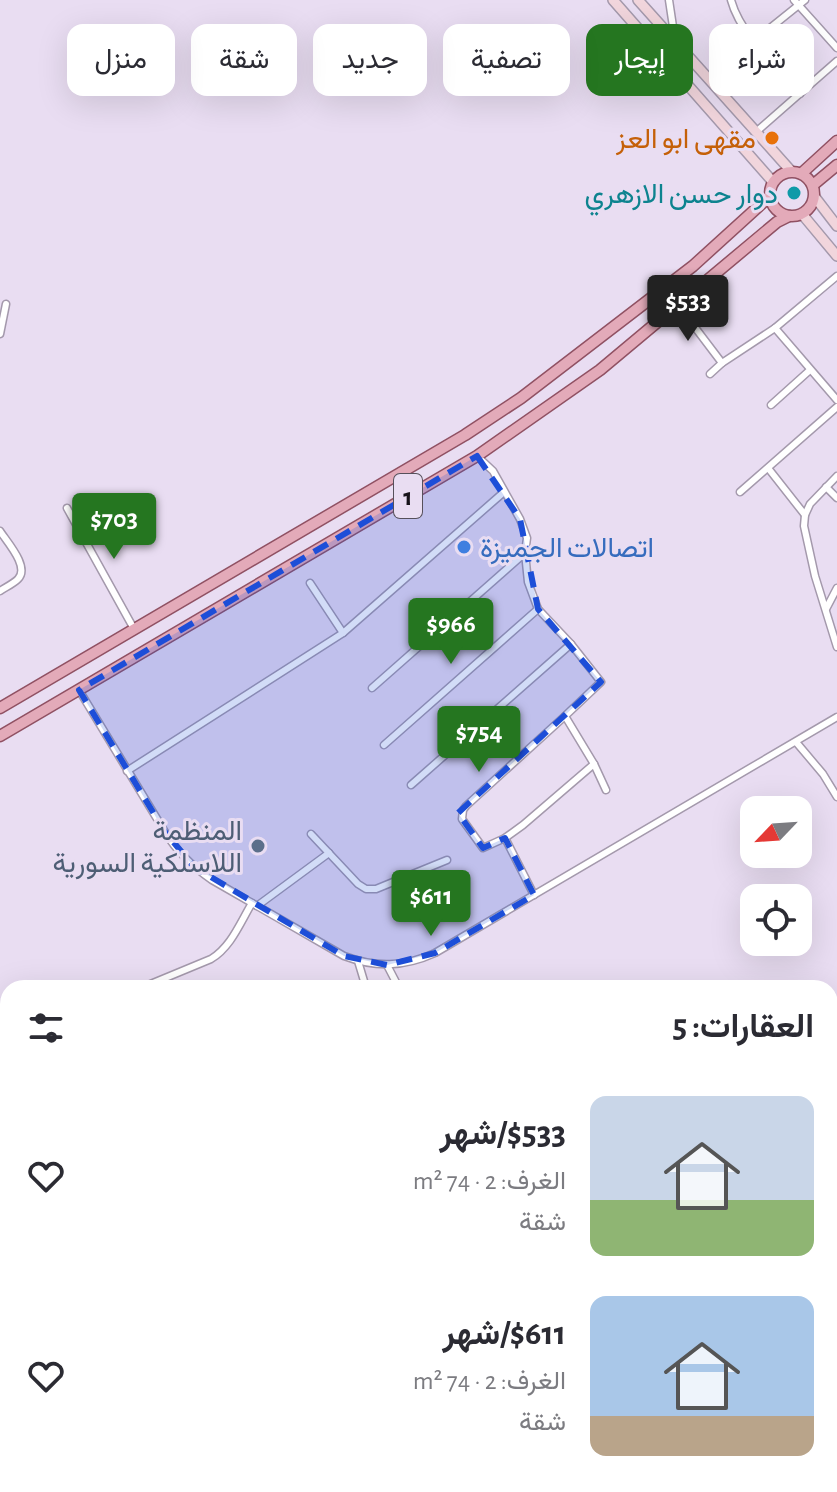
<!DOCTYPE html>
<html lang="ar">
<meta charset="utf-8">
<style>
body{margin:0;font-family:"Alegreya Sans",Vazirmatn,sans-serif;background:#f7f7f7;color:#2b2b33;direction:rtl;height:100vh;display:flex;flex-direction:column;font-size:30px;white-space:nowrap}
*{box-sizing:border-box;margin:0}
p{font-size:26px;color:#7c7c81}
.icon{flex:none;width:44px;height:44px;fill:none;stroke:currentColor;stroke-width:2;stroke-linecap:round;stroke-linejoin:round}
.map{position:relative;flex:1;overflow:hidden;direction:ltr}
.side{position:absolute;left:0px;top:980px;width:838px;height:512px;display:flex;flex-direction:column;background:#fff;border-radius:24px 24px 0 0;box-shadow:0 8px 32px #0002;direction:rtl}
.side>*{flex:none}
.banner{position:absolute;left:24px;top:24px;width:790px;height:72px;direction:rtl;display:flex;gap:16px}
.needle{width:52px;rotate:245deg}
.tools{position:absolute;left:740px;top:796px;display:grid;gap:16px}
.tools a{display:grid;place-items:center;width:72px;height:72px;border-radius:16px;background:#fff;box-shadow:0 8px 32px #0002;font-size:40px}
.price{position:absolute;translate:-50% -68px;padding:0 18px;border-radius:8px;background:#257620;color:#fff;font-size:26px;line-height:52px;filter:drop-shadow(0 2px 4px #0008)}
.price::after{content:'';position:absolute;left:50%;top:48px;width:24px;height:18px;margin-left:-12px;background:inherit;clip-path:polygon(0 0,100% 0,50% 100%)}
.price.selected{background:#222;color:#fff}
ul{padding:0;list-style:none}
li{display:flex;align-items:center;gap:24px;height:200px;padding:0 24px}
li span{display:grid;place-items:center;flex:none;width:224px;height:160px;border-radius:16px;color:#555}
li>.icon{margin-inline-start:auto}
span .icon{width:96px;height:96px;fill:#fffc;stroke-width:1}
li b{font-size:34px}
h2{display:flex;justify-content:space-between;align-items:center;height:96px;padding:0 24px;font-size:34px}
.chip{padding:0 28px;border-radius:16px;background:#fff;box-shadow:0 8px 32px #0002;font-size:28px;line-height:72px}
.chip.selected{background:#257620;color:#fff}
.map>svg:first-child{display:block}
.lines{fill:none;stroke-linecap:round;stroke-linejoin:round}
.street-casing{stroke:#a499ac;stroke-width:9}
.secondary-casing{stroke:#a499ac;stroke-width:12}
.primary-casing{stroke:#905163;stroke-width:13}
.street{stroke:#fff;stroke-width:6}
.secondary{stroke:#f1d5dc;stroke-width:9}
.primary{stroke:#e3aab9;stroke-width:10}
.marked{fill:#1d4ed8;fill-opacity:0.2;stroke:#1d4ed8;stroke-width:6;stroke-dasharray:16 10;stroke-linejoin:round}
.food-dot{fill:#e8710a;stroke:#e9ddf2;stroke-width:3}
.culture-dot{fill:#0f9aa8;stroke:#e9ddf2;stroke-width:3}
.shop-dot{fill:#3f7fe0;stroke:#e9ddf2;stroke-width:3}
.service-dot{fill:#5c6f8a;stroke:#e9ddf2;stroke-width:3}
.labels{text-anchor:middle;stroke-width:6;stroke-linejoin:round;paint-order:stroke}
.shield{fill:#e9ddf2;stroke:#56505b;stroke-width:2}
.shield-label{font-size:26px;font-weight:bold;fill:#17131a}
.food-label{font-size:28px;fill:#c56008;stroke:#e9ddf2;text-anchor:end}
.culture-label{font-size:28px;fill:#0d838f;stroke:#e9ddf2;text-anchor:end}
.shop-label{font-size:28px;fill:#366cbe;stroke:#e9ddf2;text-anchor:start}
.service-label{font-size:28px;fill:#4e5e75;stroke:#e9ddf2;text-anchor:end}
</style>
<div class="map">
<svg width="837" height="1492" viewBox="0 0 837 1492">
<rect width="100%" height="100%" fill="#e9ddf2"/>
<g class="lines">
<!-- street casing -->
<g class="street-casing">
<g id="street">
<path d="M669,0l6,40"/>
<path d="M731,0c9,34 46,68 69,94"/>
<path d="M794,0l43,48"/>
<path d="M711,82l43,-41 51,-41"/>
<path d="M756,132l81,-71"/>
<path d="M678,305l44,58"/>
<path d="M775,328l62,72"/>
<path d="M0,334l6,-30"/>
<path d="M710,374l12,-11 53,-35 62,-52"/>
<path d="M771,405l39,-35"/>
<path d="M477,456l16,15 27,48 7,19 -2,15 3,29 10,27 33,35 30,38 -36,34 29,48 12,26"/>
<path d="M768,468l37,47"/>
<path d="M837,476l-27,28 -5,11 -1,11 11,50 22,71"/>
<path d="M826,487l11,11"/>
<path d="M740,492l97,-85"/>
<path d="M67,508l67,121"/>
<path d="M0,531c7,11 30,36 18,48 -5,5 -12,8 -18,12"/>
<path d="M310,583l33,50"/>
<path d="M826,609l11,-21"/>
<path d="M372,688l153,-135"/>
<path d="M79,690l86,142c12,20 28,35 47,48l132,76c32,12 60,11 91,-3l402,-236"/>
<path d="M565,716l-99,90 -3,4 -1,9 21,29 22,-10 18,-13 71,-61"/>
<path d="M796,742l27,32 14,23"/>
<path d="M384,745l154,-136"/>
<path d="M127,771l216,-138 161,-141"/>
<path d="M411,785l160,-141"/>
<path d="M311,834l47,50 8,5h10l71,-29"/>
<path d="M505,838l29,57"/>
<path d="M257,906l72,-53"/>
<path d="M358,961l6,20 -5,7"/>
<path d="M387,965l12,23"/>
<path d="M141,988l70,-29c20,-12 29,-36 41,-56"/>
<path d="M0,1048l8,-7"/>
<path d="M0,1058l6,7 -6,7"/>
<path d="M397,1484l6,8"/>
<path d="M753,1484l1,8"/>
<path d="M227,1492l11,-8"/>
<path d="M266,1492l7,-8"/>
<path d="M431,1492l8,-6 4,6"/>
<path d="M462,1492l13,-8"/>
</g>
</g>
<!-- secondary casing -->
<g class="secondary-casing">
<g id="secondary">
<path d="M613,0l160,182"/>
<path d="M638,0l153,171"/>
<path d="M814,196l23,30"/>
<path d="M802,214l35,42"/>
<path d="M830,1262l7,-1"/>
<path d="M657,1484l1,8"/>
</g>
</g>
<!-- primary casing -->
<g class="primary-casing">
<g id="primary">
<circle cx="792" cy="194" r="22"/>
<path d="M802,173l35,-32"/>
<path d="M813,185l24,-20"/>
<path d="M0,708l465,-273 56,-37 172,-132 77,-70"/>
<path d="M0,736l477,-280 123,-86 177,-148 12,-6"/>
</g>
</g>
<!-- street -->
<use href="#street" class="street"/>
<!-- secondary -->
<use href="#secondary" class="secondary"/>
<!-- primary -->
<use href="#primary" class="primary"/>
</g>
<!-- marked area -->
<path class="marked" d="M477,456l43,63 18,90 63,73 -143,131 25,35 22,-10 29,57 -99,58 -48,12 -43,-9 -150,-89 -29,-35 -86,-142z"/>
<!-- markers -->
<circle class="food-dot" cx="772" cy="138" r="8"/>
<circle class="culture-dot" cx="794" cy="193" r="8"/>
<circle class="shop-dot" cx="464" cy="547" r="8"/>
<circle class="service-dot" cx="258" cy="846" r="8"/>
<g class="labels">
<!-- shield labels -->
<rect class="shield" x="394" y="474" width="28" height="44" rx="6"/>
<g class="shield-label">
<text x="408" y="505">1</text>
</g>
<!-- food labels -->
<g class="food-label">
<text x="756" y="148">مقهى ابو العز</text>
</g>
<!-- culture labels -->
<g class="culture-label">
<text x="778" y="203">دوار حسن الازهري</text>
</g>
<!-- shop labels -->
<g class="shop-label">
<text x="480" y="557">اتصالات الجميزة</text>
</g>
<!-- service labels -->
<g class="service-label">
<text x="242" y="840">المنظمة<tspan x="242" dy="32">اللاسلكية السورية</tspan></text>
</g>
</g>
</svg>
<div class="tools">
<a><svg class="needle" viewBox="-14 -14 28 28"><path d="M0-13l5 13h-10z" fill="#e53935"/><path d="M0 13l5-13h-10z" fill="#7c7c81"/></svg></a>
<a><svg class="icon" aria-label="locate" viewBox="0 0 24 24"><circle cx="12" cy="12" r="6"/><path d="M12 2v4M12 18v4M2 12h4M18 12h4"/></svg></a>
</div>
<b class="price selected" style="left:688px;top:343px">$533</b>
<b class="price" style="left:114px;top:561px">$703</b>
<b class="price" style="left:451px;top:666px">$966</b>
<b class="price" style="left:479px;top:774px">$754</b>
<b class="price" style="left:431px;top:938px">$611</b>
<div class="banner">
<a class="chip">شراء</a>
<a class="chip selected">إيجار</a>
<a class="chip">تصفية</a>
<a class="chip">جديد</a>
<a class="chip">شقة</a>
<a class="chip">منزل</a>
</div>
<section class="side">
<h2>العقارات: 5<svg class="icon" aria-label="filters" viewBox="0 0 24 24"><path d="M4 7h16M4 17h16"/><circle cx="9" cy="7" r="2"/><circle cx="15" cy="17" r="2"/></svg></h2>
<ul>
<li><span style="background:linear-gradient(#c9d6e8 65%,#8fb573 0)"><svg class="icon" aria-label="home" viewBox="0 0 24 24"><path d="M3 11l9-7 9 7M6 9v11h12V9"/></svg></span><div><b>$533/شهر</b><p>الغرف: 2 · 74 m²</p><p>شقة</p></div><svg class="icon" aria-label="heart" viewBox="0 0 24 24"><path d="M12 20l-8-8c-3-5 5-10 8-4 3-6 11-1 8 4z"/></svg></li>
<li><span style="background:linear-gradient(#a9c7e8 75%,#b9a48a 0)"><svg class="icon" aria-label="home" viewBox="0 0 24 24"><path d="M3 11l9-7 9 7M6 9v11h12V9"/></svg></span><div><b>$611/شهر</b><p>الغرف: 2 · 74 m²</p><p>شقة</p></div><svg class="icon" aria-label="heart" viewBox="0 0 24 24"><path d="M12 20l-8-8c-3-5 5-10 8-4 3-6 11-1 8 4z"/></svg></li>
</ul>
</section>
</div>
